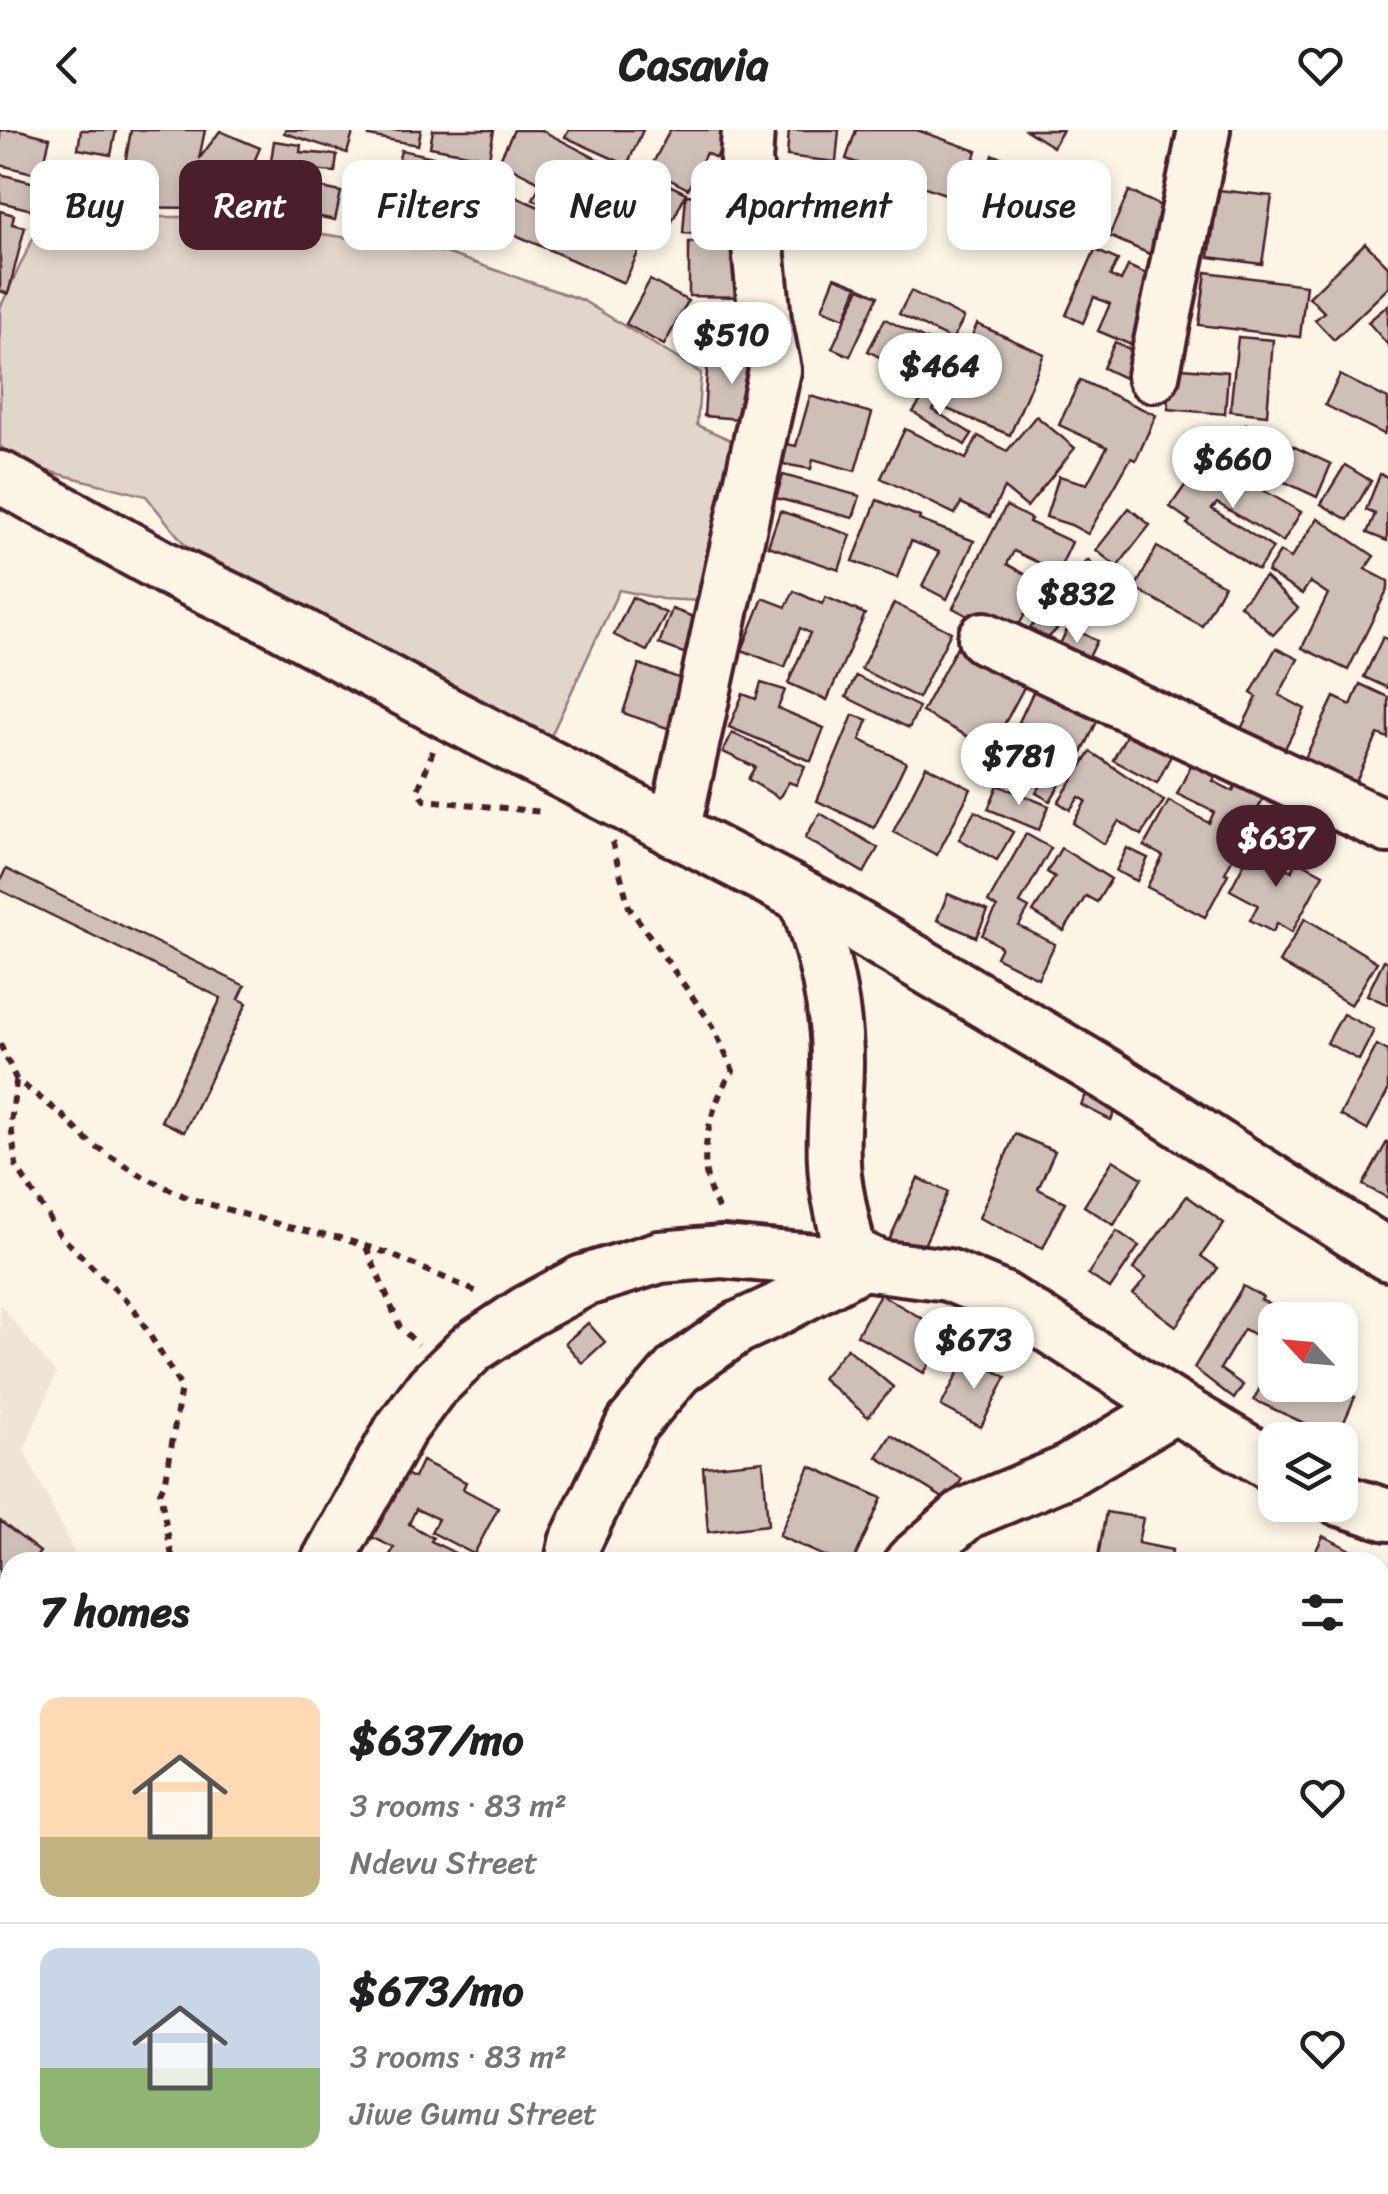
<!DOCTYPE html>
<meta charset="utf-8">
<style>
body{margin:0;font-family:Sriracha,sans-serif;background:#f6f6f6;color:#202124;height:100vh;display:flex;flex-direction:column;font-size:38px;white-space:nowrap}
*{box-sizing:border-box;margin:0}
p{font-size:32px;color:#757577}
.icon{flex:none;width:55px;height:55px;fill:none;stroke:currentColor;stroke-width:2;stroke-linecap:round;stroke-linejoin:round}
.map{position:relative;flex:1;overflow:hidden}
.details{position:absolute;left:0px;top:1422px;width:1390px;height:642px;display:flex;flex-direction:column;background:#fff;border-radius:30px 30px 0 0;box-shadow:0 5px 15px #0003}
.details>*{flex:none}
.hud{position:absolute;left:30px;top:30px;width:1330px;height:90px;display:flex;gap:20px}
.needle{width:65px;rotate:296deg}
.fabs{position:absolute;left:1258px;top:1172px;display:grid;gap:20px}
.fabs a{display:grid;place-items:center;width:100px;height:100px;border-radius:20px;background:#fff;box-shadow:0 5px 15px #0003;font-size:50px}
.price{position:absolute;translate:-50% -85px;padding:0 22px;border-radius:35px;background:#fff;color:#222;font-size:32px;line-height:65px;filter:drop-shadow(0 2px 5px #0008)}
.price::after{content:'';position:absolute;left:50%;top:60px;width:30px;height:22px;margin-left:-15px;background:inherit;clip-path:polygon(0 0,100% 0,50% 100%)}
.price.current{background:#4a1f2b;color:#fff}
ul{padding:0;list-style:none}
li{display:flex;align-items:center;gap:30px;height:250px;padding:0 40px}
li+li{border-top:2px solid #e0e0e0}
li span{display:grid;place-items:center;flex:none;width:280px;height:200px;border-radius:20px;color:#555}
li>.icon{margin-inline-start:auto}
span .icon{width:120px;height:120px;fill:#fffc;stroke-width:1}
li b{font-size:42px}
h2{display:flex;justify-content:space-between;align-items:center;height:120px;padding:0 40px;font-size:42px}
.pill{padding:0 35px;border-radius:20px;background:#fff;box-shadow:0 5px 15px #0003;font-size:35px;line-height:90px}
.pill.current{background:#4a1f2b;color:#fff}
header{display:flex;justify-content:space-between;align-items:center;height:130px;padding:0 40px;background:#fff;font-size:45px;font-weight:700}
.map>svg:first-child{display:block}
.built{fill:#eee5d7}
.green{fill:#e2d5ca;stroke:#967a7a;stroke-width:2.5}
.building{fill:#cfc0b7;stroke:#4a1f2b;stroke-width:2.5}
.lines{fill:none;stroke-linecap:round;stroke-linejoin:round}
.minor-casing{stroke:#4a1f2b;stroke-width:58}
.path{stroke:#4a1f2b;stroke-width:6;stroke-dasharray:8 8;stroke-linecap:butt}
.minor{stroke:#fcf5e5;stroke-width:50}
</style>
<header><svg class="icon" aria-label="back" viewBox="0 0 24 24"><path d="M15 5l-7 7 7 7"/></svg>Casavia<svg class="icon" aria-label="heart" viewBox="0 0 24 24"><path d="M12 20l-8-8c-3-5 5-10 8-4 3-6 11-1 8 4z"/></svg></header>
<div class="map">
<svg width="1388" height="2064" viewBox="0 0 1388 2064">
<rect width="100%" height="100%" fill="#fcf5e5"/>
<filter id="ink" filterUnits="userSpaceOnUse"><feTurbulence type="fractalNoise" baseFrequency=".01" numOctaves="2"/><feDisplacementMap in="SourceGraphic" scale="20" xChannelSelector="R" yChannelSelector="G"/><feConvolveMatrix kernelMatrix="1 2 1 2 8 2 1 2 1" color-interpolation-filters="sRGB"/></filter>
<g filter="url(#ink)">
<!-- built -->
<path class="built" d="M0,1174l56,70 -32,76 55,112h-69v230l-10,4z"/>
<!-- green -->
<path class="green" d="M43,87h169l234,36 136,47 119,73 -4,52 47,21 -44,155 -38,-2 -43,-9 -70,150 -225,-114 -138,-80 -40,-50 -126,-32 -20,-18v-138z"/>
<!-- building -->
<g class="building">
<path d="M0,0h19l31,8 -9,37 -41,-10z"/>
<path d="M81,0h35l-5,25 -33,-6z"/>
<path d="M131,0h74l-6,29 21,-28 40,17 -11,25 -23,-10 -13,18v27l-129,-1 1,-43h40z"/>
<path d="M285,0h66l2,3 -6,20 -63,-20z"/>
<path d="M371,0h50l-3,15 -49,-9z"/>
<path d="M433,0h61l-5,28 -59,-11z"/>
<path d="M514,0h27l85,44 -19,38 -32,-16 5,-8 -15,-7 -14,27 -18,-9 8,-16 -42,-22z"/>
<path d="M569,0h74l-16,35 -62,-28z"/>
<path d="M670,0h61l-15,28 -10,-5 -18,36 -38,-20z"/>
<path d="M789,0h50l-3,32 -49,-6z"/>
<path d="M856,0h61l60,21 -18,48 -113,-40z"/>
<path d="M1026,0h37l-10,17z"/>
<path d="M274,11l27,4 -1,7 37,3 -2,17 -37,-3 -5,27 -6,-1 -3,14 -26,-7 4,-16 5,1z"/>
<path d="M401,20l32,7 -4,17 49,12 -9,37 -61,-14 5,-23 -19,-4z"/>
<path d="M993,25l62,17 -7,25 -62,-16z"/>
<path d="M634,38l52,25 -20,41 -51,-24z"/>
<path d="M792,41l40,7 -12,68 -39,-7z"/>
<path d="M0,44l58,15 -6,26 -52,-13z"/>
<path d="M224,50l26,3 -3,22 -26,-4z"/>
<path d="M303,54l38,8 -6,28 -38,-8z"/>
<path d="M1219,60l53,6 -10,68 -53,-7z"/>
<path d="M1129,61l43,20 -20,44 -43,-19z"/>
<path d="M564,65l26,11 -8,20 57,25 -15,32 -124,-55 14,-32 41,18z"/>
<path d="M686,65l59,5 -3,37 -59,-4z"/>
<path d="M0,81l14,4 -2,9 13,3 -17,67 -8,-3z"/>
<path d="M613,85l24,11 -5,12 -24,-12z"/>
<path d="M689,112l53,1 2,54 -55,-1z"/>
<path d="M1365,113l23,23v22l-54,52 -19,-20 9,-8 -15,-15z"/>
<path d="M1095,120l23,10 -8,16 11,5 7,-15 41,18 -28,65 -43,-18 12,-27 -16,-7 -11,26 -17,-8z"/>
<path d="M1206,142l100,13 -6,52 -101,-12z"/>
<path d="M835,147l23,9 -13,32 -23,-9z"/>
<path d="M650,150l38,21 -24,44 -38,-21z"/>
<path d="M860,158l18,8 -28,60 -18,-8z"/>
<path d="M911,161l53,27 -12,22 -53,-26z"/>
<path d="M700,175l57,11 -6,26 -56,-12z"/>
<path d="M1388,175v40l-20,-23z"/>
<path d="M885,189l61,31 -17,33 -61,-32z"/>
<path d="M977,194l67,30 -34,81 -68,-28z"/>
<path d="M1238,207l35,3 -6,75 -37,-4z"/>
<path d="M1115,212l38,19 -12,25 -38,-18z"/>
<path d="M708,226l55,4 -12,60 -47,-4z"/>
<path d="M1171,237l57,5 -3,42 -57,-5z"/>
<path d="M1340,245l48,24v26l-4,9 -59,-29z"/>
<path d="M1080,250l76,35 -20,45 -5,-2 -43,76 -17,-9 -25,-8 13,-41 28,8 20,-37 -48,-22z"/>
<path d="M929,259l13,9 -9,12 39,24 -7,11 -52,-33z"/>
<path d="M810,266l62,17 -17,58 -42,-12 -2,10 -28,-5 4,-20 9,2z"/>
<path d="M1036,286l39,32 -48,59 -23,-19 -14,29 -29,-14 -6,11 -74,-36 24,-49 61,30 12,-23 29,15z"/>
<path d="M1246,294l85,40 -14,33 -86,-40z"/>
<path d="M1207,324l21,16 73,42 -18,30 -66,-39 -5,6 61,39 -15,22 -71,-46 3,-3 -20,-14z"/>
<path d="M1345,335l26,16 -23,39 -27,-16z"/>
<path d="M1380,344l8,3 -1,64 -20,-8 8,-19 -9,-4z"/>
<path d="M783,345l77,21 -7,22 -77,-20z"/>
<path d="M877,370l43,17 -1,3 55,21 -27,58 -25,-13 17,-34 -28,-11 -14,37 -44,-17z"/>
<path d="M1006,376l25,13 -2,3 43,20 -14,30 -44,-21 -7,13 35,20 -26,46 -33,-18 -5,9 -25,-13z"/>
<path d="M1129,378l21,17 -33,42 -21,-17z"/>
<path d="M780,381l71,24 -12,35 -71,-24z"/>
<path d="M1318,388l56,38 -9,13 23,12v7l-40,82 -46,-22 26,-54 -18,-12 -8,12 -35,-22 13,-20 11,6z"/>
<path d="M1157,417l67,38 -22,41 -67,-38z"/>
<path d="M1088,430l16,17 -43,39 -16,-17z"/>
<path d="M1265,447l33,31 -25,27 -33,-30z"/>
<path d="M794,461l28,13 4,-7 39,17 -38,86 -39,-17 22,-50 -10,-5 -15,39 -43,-17 21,-52 23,9z"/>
<path d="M632,467l34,16 -19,38 -33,-16z"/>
<path d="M894,473l57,29 -33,66 -57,-29z"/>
<path d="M672,479l46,17 -13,35 -46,-17z"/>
<path d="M1043,484l14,15 -21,21 -14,-14z"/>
<path d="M1069,496l28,15 -12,24 -28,-15z"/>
<path d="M1383,507l5,3v48l-24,-11z"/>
<path d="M960,511l69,37 -38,71 -69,-37z"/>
<path d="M1276,518l22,11 -19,36 26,14 -29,57 -38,-31 19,-38 -6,-4z"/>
<path d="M639,534l57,20 -17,48 -56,-19z"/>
<path d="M856,546l63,31 -10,21 -63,-31z"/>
<path d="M761,553l24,7 -7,18 46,20 -13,33 -82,-34 14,-33 13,5z"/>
<path d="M1037,554l63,31 -18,38 -63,-31z"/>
<path d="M1360,554l28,13v41l-10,-4 -31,67 -51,-24 38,-80 17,8z"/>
<path d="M853,585l15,5 -8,20 46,22 -32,66 -57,-27z"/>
<path d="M1133,592l44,22 -20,39 -44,-23z"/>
<path d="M1011,598l38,18 -19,40 -39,-19z"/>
<path d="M732,603l73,33 -9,19 -7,-3 -10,16 -31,-19 7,-12 -32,-15z"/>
<path d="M1062,622l13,8 -25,41 -14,-8z"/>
<path d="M1091,622l73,49 -23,34 -22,-14 -15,23 -31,-21 13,-22 -7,-4 -9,13 -12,-8z"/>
<path d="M1196,625l24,12 -7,14 20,10 3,-8 28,14 -39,76 3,1 -23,43 -58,-30 16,-31 -19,-10 25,-45 40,22 5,-11 -37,-18z"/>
<path d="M926,636l45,23 -34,66 -44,-23z"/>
<path d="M998,655l51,21 -10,24 -51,-21z"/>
<path d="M975,681l38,21 -16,28 -38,-21z"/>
<path d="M820,683l58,35 -14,25 -59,-35z"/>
<path d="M1026,704l25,14 -31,55 9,5 -10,18 36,18 -17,34 -42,-21 5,-10 -19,-12 15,-27 -9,-6z"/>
<path d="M1061,718l50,31 -14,23 -11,-6 -22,35 -31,-19 22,-35 -8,-5z"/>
<path d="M1127,718l21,10 -11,23 -21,-10z"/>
<path d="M1251,720l41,21 5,-11 26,14 -31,58 -15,-9 -4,9 -23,-12 8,-15 -28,-15z"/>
<path d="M6,739l239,117 -6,13 8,4 -63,129 -23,-11 60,-123 -221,-108v-9z"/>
<path d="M948,764l40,17 -12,26 -39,-17z"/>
<path d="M1305,788l72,44 -26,43 -72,-43z"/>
<path d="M1384,830l4,2v43l-21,-10z"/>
<path d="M1343,884l31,16 -15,30 -32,-17z"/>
<path d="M1377,915l11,6v40l-21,39 -27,-15z"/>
<path d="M1090,957l30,15 -9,18 -30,-15z"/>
<path d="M1015,1004l40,17 -17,38 27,13 -22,46 -64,-30z"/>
<path d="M1387,1012l1,1v55l-25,-13z"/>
<path d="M1113,1030l29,18 -28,47 -30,-19z"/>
<path d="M918,1048l30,14 -32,71 -31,-14z"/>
<path d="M1187,1066l37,27 -23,33 17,12 -42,58 -43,-32 13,-16 -13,-9z"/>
<path d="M1117,1101l22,15 -29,43 -22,-15z"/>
<path d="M1243,1156l20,11 -2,3 24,12 -4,8h-6v11l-6,12 -25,-14 -24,40 23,16 -9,14 -40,-31z"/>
<path d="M880,1164l67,39 -23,40 -67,-38z"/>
<path d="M588,1193l17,19 -23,21 -17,-20z"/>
<path d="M847,1218l46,39 -25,30 -46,-39z"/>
<path d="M1340,1225l13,6 -15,29 17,7 -18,41 -83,-38 21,-43v28h65z"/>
<path d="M967,1226l39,21 -25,50 -40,-21z"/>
<path d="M891,1305l71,44 -14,22 -71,-44z"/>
<path d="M422,1331l44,21 -3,7 35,19 -24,46 -43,-22 7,-13 -22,-10 -7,15 24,14 -2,3 42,21h-38l-13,-6 -3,6h-28l-4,-2 7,-12 -42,-21 33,-64 29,15z"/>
<path d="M763,1331l5,64 -60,7 -5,-65z"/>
<path d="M810,1336l72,32 -29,64h-15l-59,-26z"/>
<path d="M1106,1382l37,6 -5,25 34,7 -2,12h-73z"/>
<path d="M0,1391l40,31 -8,10h-22v29l-10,13z"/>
<path d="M1323,1406l32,16 -5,10h-31l-7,-3z"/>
<path d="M1380,1594l8,2v63l-8,-2z"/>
<path d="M0,1797l10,7v29l-10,-7z"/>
<path d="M1380,1803l8,3v38l-8,20z"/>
<path d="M10,1865v73l-10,-9v-15l3,-4 -3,-2v-29z"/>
<path d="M1387,2042l1,22h-48l-1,-9h41v-12z"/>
<path d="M74,2055h71l-4,9h-70z"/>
<path d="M520,2055h62l1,9 8,-3 1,3h-72z"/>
<path d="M878,2055h29l-3,9h-29z"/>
<path d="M1045,2055h58l8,8 -63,1 -6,-6z"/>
<path d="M1119,2055h30l3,9h-30z"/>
<path d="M1260,2055h35l2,9h-36z"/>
</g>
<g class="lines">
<!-- minor casing -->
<g class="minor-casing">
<g id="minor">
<path d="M1153,246l51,-246"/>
<path d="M0,347l169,93 104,49 174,94 384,198 281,167 276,177"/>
<path d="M984,508l404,189"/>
<path d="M674,701l101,-461 -10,-50 -9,-95 -10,-63 2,-32"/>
<path d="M805,768c18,54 32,106 32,164 0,34 -5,66 -3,100 1,30 10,60 16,90l29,14"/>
<path d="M1340,1370l48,15"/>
<path d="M327,1432l73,-132 31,-42 41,-40 54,-36 57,-31 77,-24 62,-5 140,12 86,11 55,23 172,109 100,60"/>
<path d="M571,1432l4,-19 57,-119 46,-54 59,-42 39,-18 86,-46"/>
<path d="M911,1432l56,-49 99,-41 109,-65"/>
<path d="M0,1659l10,-5"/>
<path d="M14,2055l14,9"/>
<path d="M376,2064l24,-9"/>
</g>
</g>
<!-- path -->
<g class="path">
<path d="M433,621l-15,39 7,10 118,12"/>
<path d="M612,712l17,65 84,119 20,45c-20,27 -34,80 -25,112 2,10 8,20 12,30"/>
<path d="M0,914l16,35 46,36 28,28 50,32 48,23 100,29 52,11 47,15 95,41"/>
<path d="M16,951l-5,43 5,42 44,69 73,72 48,80 -15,93 -6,12 13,70"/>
<path d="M366,1117l34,80 18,18"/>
</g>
<!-- minor -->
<use href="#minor" class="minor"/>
</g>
</g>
</svg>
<div class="fabs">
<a><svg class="needle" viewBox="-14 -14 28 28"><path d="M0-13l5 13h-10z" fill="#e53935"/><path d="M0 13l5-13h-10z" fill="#757577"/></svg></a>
<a><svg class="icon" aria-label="layers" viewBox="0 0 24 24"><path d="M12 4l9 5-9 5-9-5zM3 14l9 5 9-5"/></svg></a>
</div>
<b class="price" style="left:732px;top:257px">$510</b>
<b class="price" style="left:940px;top:288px">$464</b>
<b class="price" style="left:1233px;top:381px">$660</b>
<b class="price" style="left:1077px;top:516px">$832</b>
<b class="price" style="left:1019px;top:678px">$781</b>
<b class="price current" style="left:1276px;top:760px">$637</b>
<b class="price" style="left:974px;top:1262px">$673</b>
<div class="hud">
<a class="pill">Buy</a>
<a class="pill current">Rent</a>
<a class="pill">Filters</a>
<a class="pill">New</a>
<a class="pill">Apartment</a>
<a class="pill">House</a>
</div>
<section class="details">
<h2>7 homes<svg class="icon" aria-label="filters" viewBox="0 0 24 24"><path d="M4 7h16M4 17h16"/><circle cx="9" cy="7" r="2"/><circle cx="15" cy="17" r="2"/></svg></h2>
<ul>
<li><span style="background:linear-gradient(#ffd9b3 70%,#c2b280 0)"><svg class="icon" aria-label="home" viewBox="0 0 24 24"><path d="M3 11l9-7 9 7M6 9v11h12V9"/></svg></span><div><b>$637/mo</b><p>3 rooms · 83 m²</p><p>Ndevu Street</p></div><svg class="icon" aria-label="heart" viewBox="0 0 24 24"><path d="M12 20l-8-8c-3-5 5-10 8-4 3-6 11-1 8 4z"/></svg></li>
<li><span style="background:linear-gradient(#c9d6e8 60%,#8fb573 0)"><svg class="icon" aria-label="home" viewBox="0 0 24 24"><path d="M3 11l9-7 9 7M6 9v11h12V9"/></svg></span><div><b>$673/mo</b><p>3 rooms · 83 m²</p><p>Jiwe Gumu Street</p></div><svg class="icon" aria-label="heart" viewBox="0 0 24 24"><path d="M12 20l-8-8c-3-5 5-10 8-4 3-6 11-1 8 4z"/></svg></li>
</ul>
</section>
</div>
